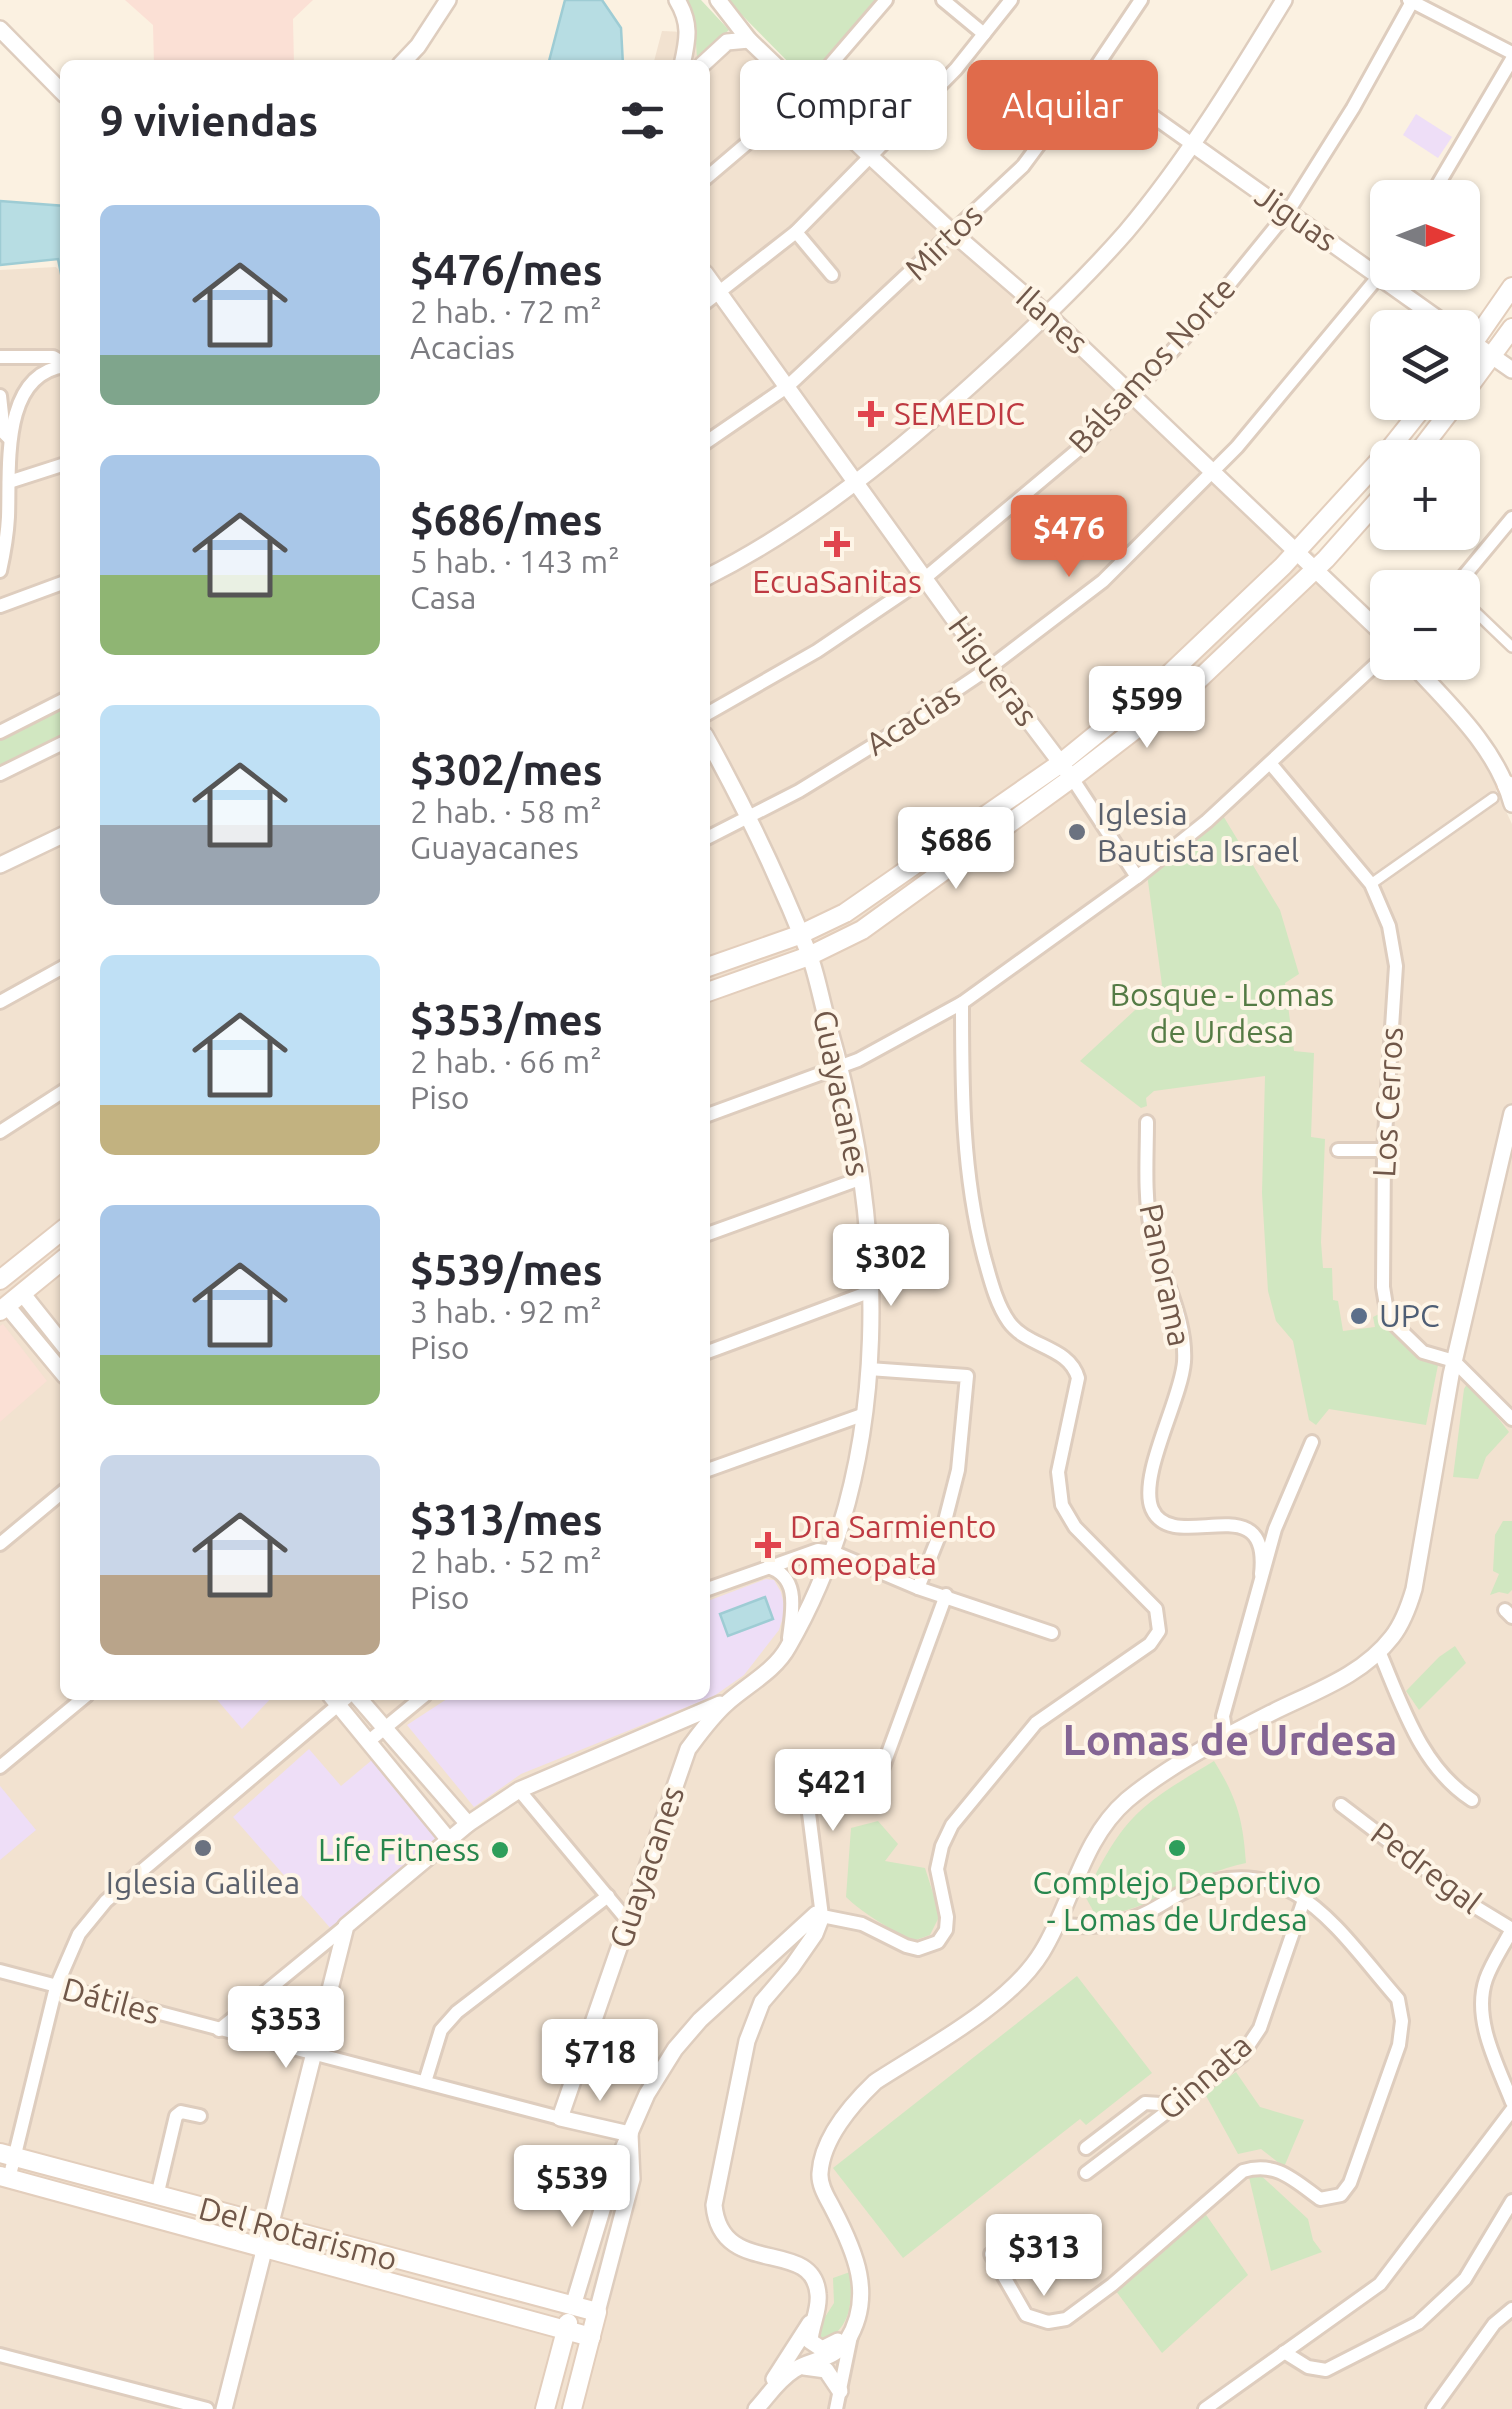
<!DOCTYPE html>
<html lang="es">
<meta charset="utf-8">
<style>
body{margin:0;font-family:Ubuntu,sans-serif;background:#f7f7f7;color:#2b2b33;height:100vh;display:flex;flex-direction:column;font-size:38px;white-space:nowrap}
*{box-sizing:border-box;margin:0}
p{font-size:32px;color:#7c7c81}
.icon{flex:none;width:55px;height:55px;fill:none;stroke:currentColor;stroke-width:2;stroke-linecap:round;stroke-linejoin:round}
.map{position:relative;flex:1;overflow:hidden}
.details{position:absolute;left:60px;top:60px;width:650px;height:1640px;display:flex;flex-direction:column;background:#fff;border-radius:15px;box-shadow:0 2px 8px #0004}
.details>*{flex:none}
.guide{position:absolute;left:740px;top:60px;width:620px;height:90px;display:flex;gap:20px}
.needle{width:65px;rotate:90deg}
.fabs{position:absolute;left:1370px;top:180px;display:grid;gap:20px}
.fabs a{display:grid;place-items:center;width:110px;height:110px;border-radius:15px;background:#fff;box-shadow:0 2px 8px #0004;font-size:50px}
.price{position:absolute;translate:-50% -85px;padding:0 22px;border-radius:10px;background:#fff;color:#222;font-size:32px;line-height:65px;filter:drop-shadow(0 2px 5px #0008)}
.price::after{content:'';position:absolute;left:50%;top:60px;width:30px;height:22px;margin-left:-15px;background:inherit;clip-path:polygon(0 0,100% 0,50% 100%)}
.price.current{background:#e06b4b;color:#fff}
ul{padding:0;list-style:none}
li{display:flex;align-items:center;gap:30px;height:250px;padding:0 40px}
li span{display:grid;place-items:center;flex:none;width:280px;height:200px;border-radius:15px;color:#555}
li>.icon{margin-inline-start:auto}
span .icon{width:120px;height:120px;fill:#fffc;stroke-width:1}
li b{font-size:42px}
h2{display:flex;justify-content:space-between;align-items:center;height:120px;padding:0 40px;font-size:42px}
.pill{padding:0 35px;border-radius:15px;background:#fff;box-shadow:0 2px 8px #0004;font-size:35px;line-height:90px}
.pill.current{background:#e06b4b;color:#fff}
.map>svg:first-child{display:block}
.residential{fill:#f2e2d0}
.commercial{fill:#fbe0d5}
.education{fill:#eedef7}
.green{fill:#d1e7c1}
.water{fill:#b7dde3;stroke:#9eccd4;stroke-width:2.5}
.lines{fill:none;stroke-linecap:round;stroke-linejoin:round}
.pedestrian-casing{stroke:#decdbe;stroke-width:14}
.minor-casing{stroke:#decdbe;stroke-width:18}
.tertiary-casing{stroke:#decdbe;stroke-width:20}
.secondary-casing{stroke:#e3cebc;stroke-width:22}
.pedestrian{stroke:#fff;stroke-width:9}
.minor{stroke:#fff;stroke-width:12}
.tertiary{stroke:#fff;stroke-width:15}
.secondary{stroke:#fff;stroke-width:18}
.health-dot{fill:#e0444e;stroke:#fef5e7;stroke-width:4}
.worship-dot{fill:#6b7280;stroke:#fef5e7;stroke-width:4}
.service-dot{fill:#5c6f8a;stroke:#fef5e7;stroke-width:4}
.leisure-dot{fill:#2e9e5b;stroke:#fef5e7;stroke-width:4}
.labels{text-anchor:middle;stroke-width:8;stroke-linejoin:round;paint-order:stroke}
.street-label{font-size:32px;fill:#705749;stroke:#fef5e7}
.health-label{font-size:32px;fill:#be3a42;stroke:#fef5e7;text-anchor:start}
.worship-label{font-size:32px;fill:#5b616d;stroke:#fef5e7;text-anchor:start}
.park-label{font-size:32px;fill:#557b45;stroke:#fef5e7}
.service-label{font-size:32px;fill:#4e5e75;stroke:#fef5e7;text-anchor:start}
.leisure-label{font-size:32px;fill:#27864d;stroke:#fef5e7;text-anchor:end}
.district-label{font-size:42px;font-weight:bold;fill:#846594;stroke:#fef5e7}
</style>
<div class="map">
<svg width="1512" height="2409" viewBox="0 0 1512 2409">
<rect width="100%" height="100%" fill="#fbf1e1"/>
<!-- residential -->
<path class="residential" d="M662,31l89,4 293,266 89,87 184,168 70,85 1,21 18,1 48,51 48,71 -6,5 16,34v1585h-1512v-2139l56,-3 9,10v1418h640v-1630h-52z"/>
<!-- commercial -->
<g class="commercial">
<path d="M125,0h188l-20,19 1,46h-140l-1,-40z"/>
<path d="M3,1324l44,57 -47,41v-96z"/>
</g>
<!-- education -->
<g class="education">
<path d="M1416,114l36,23 -14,21 -35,-23z"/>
<path d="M766,1579l8,1 7,12 4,18 -6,20 -35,45 -30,21 -193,78 -47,33 -67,-82 46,-30h252v-93z"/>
<path d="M213,1695h61l-32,34z"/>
<path d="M309,1749l32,37 31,-26 67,76 -107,94 -99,-113z"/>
<path d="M0,1786l36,44 -36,30z"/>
</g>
<!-- green -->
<g class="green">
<path d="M685,0h16l28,30 -32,28 -2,-30z"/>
<path d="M727,0h157l-73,85z"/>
<path d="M65,706v36l-65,35v-38z"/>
<path d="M1222,814l58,96 19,64 -14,9 9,68 20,2 -3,84 14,2 -4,103 2,26h9l1,32 5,1 5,30 32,-4 -2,-10 8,-4 6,12 51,40 -12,60 -97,-16 -13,16 -7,-5 -16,-79 -17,-20 -8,-30 -6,-98 3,-117 -111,15 -8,7 1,8 -6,2 -61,-47 82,-76 -15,-111z"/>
<path d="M1467,1384h4l38,48 -23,25 -8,22 -25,-2 11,-88z"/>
<path d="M1503,1521h9v69l-4,4 -9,-2 -9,3 9,-21 -6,-3 2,-36z"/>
<path d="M1455,1646l11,17 -47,47 -13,-19 33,-34z"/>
<path d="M1214,1761c23,37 29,58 32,102 -52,10 -98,50 -150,53l-11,-20c39,-81 54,-90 129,-135z"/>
<path d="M878,1821l20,23 -13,17 40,7 15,47 -10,20 -20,7c-20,-15 -46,-27 -64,-45l5,-69z"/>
<path d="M1077,1976l75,97 -66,52 -6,-6 -177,139 -70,-90z"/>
<path d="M1236,2072l24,35 44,13 -20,47 -23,-18 -23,5 -33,-60z"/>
<path d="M1255,2170l53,49 5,21 9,12 -51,19 -23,-98z"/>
<path d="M1202,2209l46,66 -86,78 -49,-66z"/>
<path d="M1014,2231l20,30 -15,11 -19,-32z"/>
<path d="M850,2272c3,31 1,59 -31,71l-3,-12 18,-28 -1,-25z"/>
</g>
<!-- water -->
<g class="water">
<path d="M565,0h37l19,28 2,37h-75z"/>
<path d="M0,201l65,5v66l-4,2 -3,-15 -58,6z"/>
<path d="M765,1597l8,22 -45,17 -8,-22z"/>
</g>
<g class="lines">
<!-- pedestrian casing -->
<g class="pedestrian-casing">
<g id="pedestrian">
<path d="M1462,599l50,48"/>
<path d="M1371,884l122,-86"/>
</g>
</g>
<!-- minor casing -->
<g class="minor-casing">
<g id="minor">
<path d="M943,0l41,34"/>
<path d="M1409,0l103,53"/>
<path d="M1092,73l100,71"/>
<path d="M705,179l101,-86 80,-93"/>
<path d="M1430,198l82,-139"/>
<path d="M796,232l36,43"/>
<path d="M705,303l91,-71 160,-163 55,-69"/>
<path d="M0,357h53l12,7"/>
<path d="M0,396l4,37 5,5"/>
<path d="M705,443l83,-57 235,-220 69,-93 49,-73"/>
<path d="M9,482l56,-18"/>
<path d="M0,571c4,-18 7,-35 8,-54 2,-48 -8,-143 57,-151"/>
<path d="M1454,588l58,-70"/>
<path d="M0,606l65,-24"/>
<path d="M705,715l112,-64 108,-73 167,-140 104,-113 91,-112 66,-105 60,-108"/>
<path d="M0,732l65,-33"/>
<path d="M1270,763l101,121 18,42 7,40 -12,184 -1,137 5,31 35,34 31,9 58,58"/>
<path d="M0,774l65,-32"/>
<path d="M1072,778l65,99"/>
<path d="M705,839l94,-48 83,-51 107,-72 114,-87 134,-134 151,-182"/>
<path d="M0,1002l65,-36"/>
<path d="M705,1116l153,-56 104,-57 175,-126 70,-56 181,-168"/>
<path d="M1147,1122c0,35 -3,72 4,107 8,43 36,88 33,133 -3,38 -46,114 -32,147 21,48 119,-26 109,65"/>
<path d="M0,1132l65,-42"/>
<path d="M1338,1150h46"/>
<path d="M705,1235l157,-57"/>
<path d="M705,1353l164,-61"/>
<path d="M869,1369l98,7 -9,94 -13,51 -27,67"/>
<path d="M705,1471l160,-57"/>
<path d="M0,1544l65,-54"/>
<path d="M768,1567c33,10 24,45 21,71"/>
<path d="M705,1590l113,-40 15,2 85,36 134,45"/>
<path d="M1505,1610l7,7"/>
<path d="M1379,1651c23,54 42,116 93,149"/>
<path d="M1226,1737l-3,-21 52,-187 37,-87"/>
<path d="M369,1741l56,-46"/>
<path d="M802,1758l20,158 40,8 44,22 12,3 20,-7 8,-12 1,-13 -10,-48 5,-23 10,-21 84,-102 114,-79 9,-13 -3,-22 -81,-82 -13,-22 -4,-33 20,-94c-9,-32 -50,-30 -69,-56 -13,-18 -19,-44 -25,-65 -22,-84 -22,-168 -22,-254"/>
<path d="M0,1767l87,-72"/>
<path d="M519,1790l109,131"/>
<path d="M869,1805l77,-210"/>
<path d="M1341,1805l133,101 38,23c-8,16 -20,33 -26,50 -14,40 12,87 26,123"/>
<path d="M0,1971l560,147"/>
<path d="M219,2030l127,-104"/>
<path d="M425,2082l16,-52 16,-18 151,-116"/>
<path d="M1086,2148l59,-45 31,2"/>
<path d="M1086,2173l156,-118 18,-27 45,-131"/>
<path d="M9,2179l47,-192 23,-53 27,-33 244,-206"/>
<path d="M157,2196l19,-80 5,-4 19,4"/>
<path d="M991,2254l35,61 22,7 18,-3 46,-34 131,-114c33,-10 51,9 77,28l21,-4 9,-12 49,-138 3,-24 -4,-22c-59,-67 -108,-154 -212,-108 -16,7 -31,19 -47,25 -28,11 -54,12 -83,8"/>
<path d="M1284,2352l24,15 18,3 92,-47 47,-44 47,-78"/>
<path d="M0,2355l207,54"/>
<path d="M836,2409l15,-73"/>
<path d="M1205,2409l175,-125 132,-174"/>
<path d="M1433,2409l61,-85 18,-15"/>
</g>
</g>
<!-- tertiary casing -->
<g class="tertiary-casing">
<g id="tertiary">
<path d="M677,0c14,23 11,39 5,65"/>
<path d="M718,0l31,40 122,117 82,76 95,82 340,324"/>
<path d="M0,29l65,66"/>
<path d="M400,65l18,-19 30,-46"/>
<path d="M702,65l25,-23 22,-2"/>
<path d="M1192,144l259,184"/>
<path d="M705,273l284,395 83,110"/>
<path d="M1462,335l50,35"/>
<path d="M705,578c106,-53 199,-131 286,-211 47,-43 93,-87 135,-135 60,-71 110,-153 158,-232"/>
<path d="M1410,662c39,42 87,86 102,142"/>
<path d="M0,865l65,-31"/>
<path d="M22,1293l43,54"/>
<path d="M7,1306l58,70"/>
<path d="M330,1695l119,145"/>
<path d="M356,1695l112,129"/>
<path d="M630,2134l-70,-16 128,-369c12,-16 24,-33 39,-46 20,-18 48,-32 61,-56 109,-188 98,-425 39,-627 -6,-21 -10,-45 -18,-66 -30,-76 -64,-147 -104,-219"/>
<path d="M573,2306l42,-139 32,-73 28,-45 25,-29 116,-106 6,2 -7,18 -23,33 -30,35 -15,39 -33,164c7,75 99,31 104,89 2,15 -7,31 -8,47l12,8 16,-8"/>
<path d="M597,2312l35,-133 -2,-45"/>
<path d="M804,2367l22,3 14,21"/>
<path d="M774,2379l36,-56"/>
<path d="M224,2409l122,-483 122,-102 51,-34 201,-86"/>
<path d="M756,2409c12,-13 22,-29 38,-39 17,-11 40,-10 53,-29 28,-45 8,-90 -14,-132 -5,-10 -14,-23 -13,-36 2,-34 32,-69 55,-91 52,-34 135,-77 167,-130 31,-50 39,-112 85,-152 42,-35 95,-62 144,-87 42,-21 91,-37 121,-76 11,-14 17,-31 22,-48l37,-214 61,-262"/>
</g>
</g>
<!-- secondary casing -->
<g class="secondary-casing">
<g id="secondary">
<path d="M1462,359l50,-72"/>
<path d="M1462,396l50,-68"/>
<path d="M1414,458l43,-56"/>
<path d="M1507,785l5,3"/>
<path d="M705,968l94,-33 46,-22 216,-150 102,-83 120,-114 105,-115 39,-49"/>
<path d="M705,993l104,-37 53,-26 210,-152 121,-93 133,-126 62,-70"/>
<path d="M0,1280l65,-52"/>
<path d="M0,1311l65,-53"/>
<path d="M0,2153l597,159 -25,97"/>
<path d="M0,2176l591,161"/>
<path d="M545,2409l23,-86"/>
</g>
</g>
<!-- pedestrian -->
<use href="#pedestrian" class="pedestrian"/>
<!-- minor -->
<use href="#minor" class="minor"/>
<!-- tertiary -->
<use href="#tertiary" class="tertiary"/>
<!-- secondary -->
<use href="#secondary" class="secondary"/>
</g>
<!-- markers -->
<g class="health-dot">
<path d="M866 399h10v10h10v10h-10v10h-10v-10h-10v-10h10z"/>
<path d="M832 529h10v10h10v10h-10v10h-10v-10h-10v-10h10z"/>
<path d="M763 1530h10v10h10v10h-10v10h-10v-10h-10v-10h10z"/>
</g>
<g class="worship-dot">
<circle cx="1077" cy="832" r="10"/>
<circle cx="203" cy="1848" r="10"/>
</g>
<circle class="service-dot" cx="1359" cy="1316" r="10"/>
<g class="leisure-dot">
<circle cx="1177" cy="1848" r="10"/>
<circle cx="500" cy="1850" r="10"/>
</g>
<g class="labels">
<!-- street labels -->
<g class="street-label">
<text transform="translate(1296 218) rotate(35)" y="11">Jiguas</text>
<text transform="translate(944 242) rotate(-44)" y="11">Mirtos</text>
<text transform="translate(1052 320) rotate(42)" y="11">Ilanes</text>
<text transform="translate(1152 365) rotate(-47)" y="11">Bálsamos Norte</text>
<text transform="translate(993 671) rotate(54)" y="11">Higueras</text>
<text transform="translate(913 719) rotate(-33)" y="11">Acacias</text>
<text transform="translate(841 1093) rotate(78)" y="11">Guayacanes</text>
<text transform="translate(1388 1102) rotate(-87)" y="11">Los Cerros</text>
<text transform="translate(1165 1275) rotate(78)" y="11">Panorama</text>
<text transform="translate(647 1867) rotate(-71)" y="11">Guayacanes</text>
<text transform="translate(1426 1868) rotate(37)" y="11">Pedregal</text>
<text transform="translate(111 2001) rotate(15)" y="11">Dátiles</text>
<text transform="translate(1205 2077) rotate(-41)" y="11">Ginnata</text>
<text transform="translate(298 2234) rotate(15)" y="11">Del Rotarismo</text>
</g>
<!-- health labels -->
<g class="health-label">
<text x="894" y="425">SEMEDIC</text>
<text x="837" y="593" text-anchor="middle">EcuaSanitas</text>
<text x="790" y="1538">Dra Sarmiento<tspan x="790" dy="37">omeopata</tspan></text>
</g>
<!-- worship labels -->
<g class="worship-label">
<text x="1097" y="825">Iglesia<tspan x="1097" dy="37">Bautista Israel</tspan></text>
<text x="203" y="1894" text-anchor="middle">Iglesia Galilea</text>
</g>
<!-- park labels -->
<g class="park-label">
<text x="1222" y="1006">Bosque - Lomas<tspan x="1222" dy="37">de Urdesa</tspan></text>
</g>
<!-- service labels -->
<g class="service-label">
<text x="1379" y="1327">UPC</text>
</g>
<!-- leisure labels -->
<g class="leisure-label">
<text x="480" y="1861">Life Fitness</text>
<text x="1177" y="1894" text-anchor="middle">Complejo Deportivo<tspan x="1177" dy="37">- Lomas de Urdesa</tspan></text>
</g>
<!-- district labels -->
<g class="district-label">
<text x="1230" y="1755">Lomas de Urdesa</text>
</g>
</g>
</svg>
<div class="fabs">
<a><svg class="needle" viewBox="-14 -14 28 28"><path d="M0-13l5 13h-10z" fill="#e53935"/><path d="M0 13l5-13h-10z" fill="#7c7c81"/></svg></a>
<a><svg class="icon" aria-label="layers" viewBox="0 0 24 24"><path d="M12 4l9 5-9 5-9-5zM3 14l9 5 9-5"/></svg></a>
<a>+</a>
<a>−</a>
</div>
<b class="price current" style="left:1069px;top:580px">$476</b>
<b class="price" style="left:1147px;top:751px">$599</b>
<b class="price" style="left:956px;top:892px">$686</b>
<b class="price" style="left:891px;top:1309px">$302</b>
<b class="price" style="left:833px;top:1834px">$421</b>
<b class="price" style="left:286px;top:2071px">$353</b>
<b class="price" style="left:600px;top:2104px">$718</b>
<b class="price" style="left:572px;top:2230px">$539</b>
<b class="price" style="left:1044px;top:2299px">$313</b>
<div class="guide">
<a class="pill">Comprar</a>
<a class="pill current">Alquilar</a>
</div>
<section class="details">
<h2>9 viviendas<svg class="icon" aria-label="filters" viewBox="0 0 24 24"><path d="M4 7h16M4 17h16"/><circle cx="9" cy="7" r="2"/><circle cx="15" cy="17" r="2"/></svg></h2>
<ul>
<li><span style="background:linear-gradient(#a9c7e8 75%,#7fa58c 0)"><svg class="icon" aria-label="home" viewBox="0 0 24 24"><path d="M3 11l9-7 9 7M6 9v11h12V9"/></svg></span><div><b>$476/mes</b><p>2 hab. · 72 m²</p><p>Acacias</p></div></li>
<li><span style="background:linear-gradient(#a9c7e8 60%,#8fb573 0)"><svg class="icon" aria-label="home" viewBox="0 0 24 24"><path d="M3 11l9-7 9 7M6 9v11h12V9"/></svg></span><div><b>$686/mes</b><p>5 hab. · 143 m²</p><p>Casa</p></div></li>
<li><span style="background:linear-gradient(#bfe0f5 60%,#9aa5b1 0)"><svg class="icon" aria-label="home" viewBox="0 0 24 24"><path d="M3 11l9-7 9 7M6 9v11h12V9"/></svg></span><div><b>$302/mes</b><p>2 hab. · 58 m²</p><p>Guayacanes</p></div></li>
<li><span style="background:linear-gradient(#bfe0f5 75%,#c2b280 0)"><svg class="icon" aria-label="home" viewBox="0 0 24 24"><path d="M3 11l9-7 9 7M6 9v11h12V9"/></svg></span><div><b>$353/mes</b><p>2 hab. · 66 m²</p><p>Piso</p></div></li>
<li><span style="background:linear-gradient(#a9c7e8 75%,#8fb573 0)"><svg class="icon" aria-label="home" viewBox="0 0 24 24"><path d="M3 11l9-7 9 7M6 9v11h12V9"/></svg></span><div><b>$539/mes</b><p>3 hab. · 92 m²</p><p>Piso</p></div></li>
<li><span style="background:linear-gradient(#c9d6e8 60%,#b9a48a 0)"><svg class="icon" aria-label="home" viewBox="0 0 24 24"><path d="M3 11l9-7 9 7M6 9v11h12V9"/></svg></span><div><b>$313/mes</b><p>2 hab. · 52 m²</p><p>Piso</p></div></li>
</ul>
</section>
</div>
